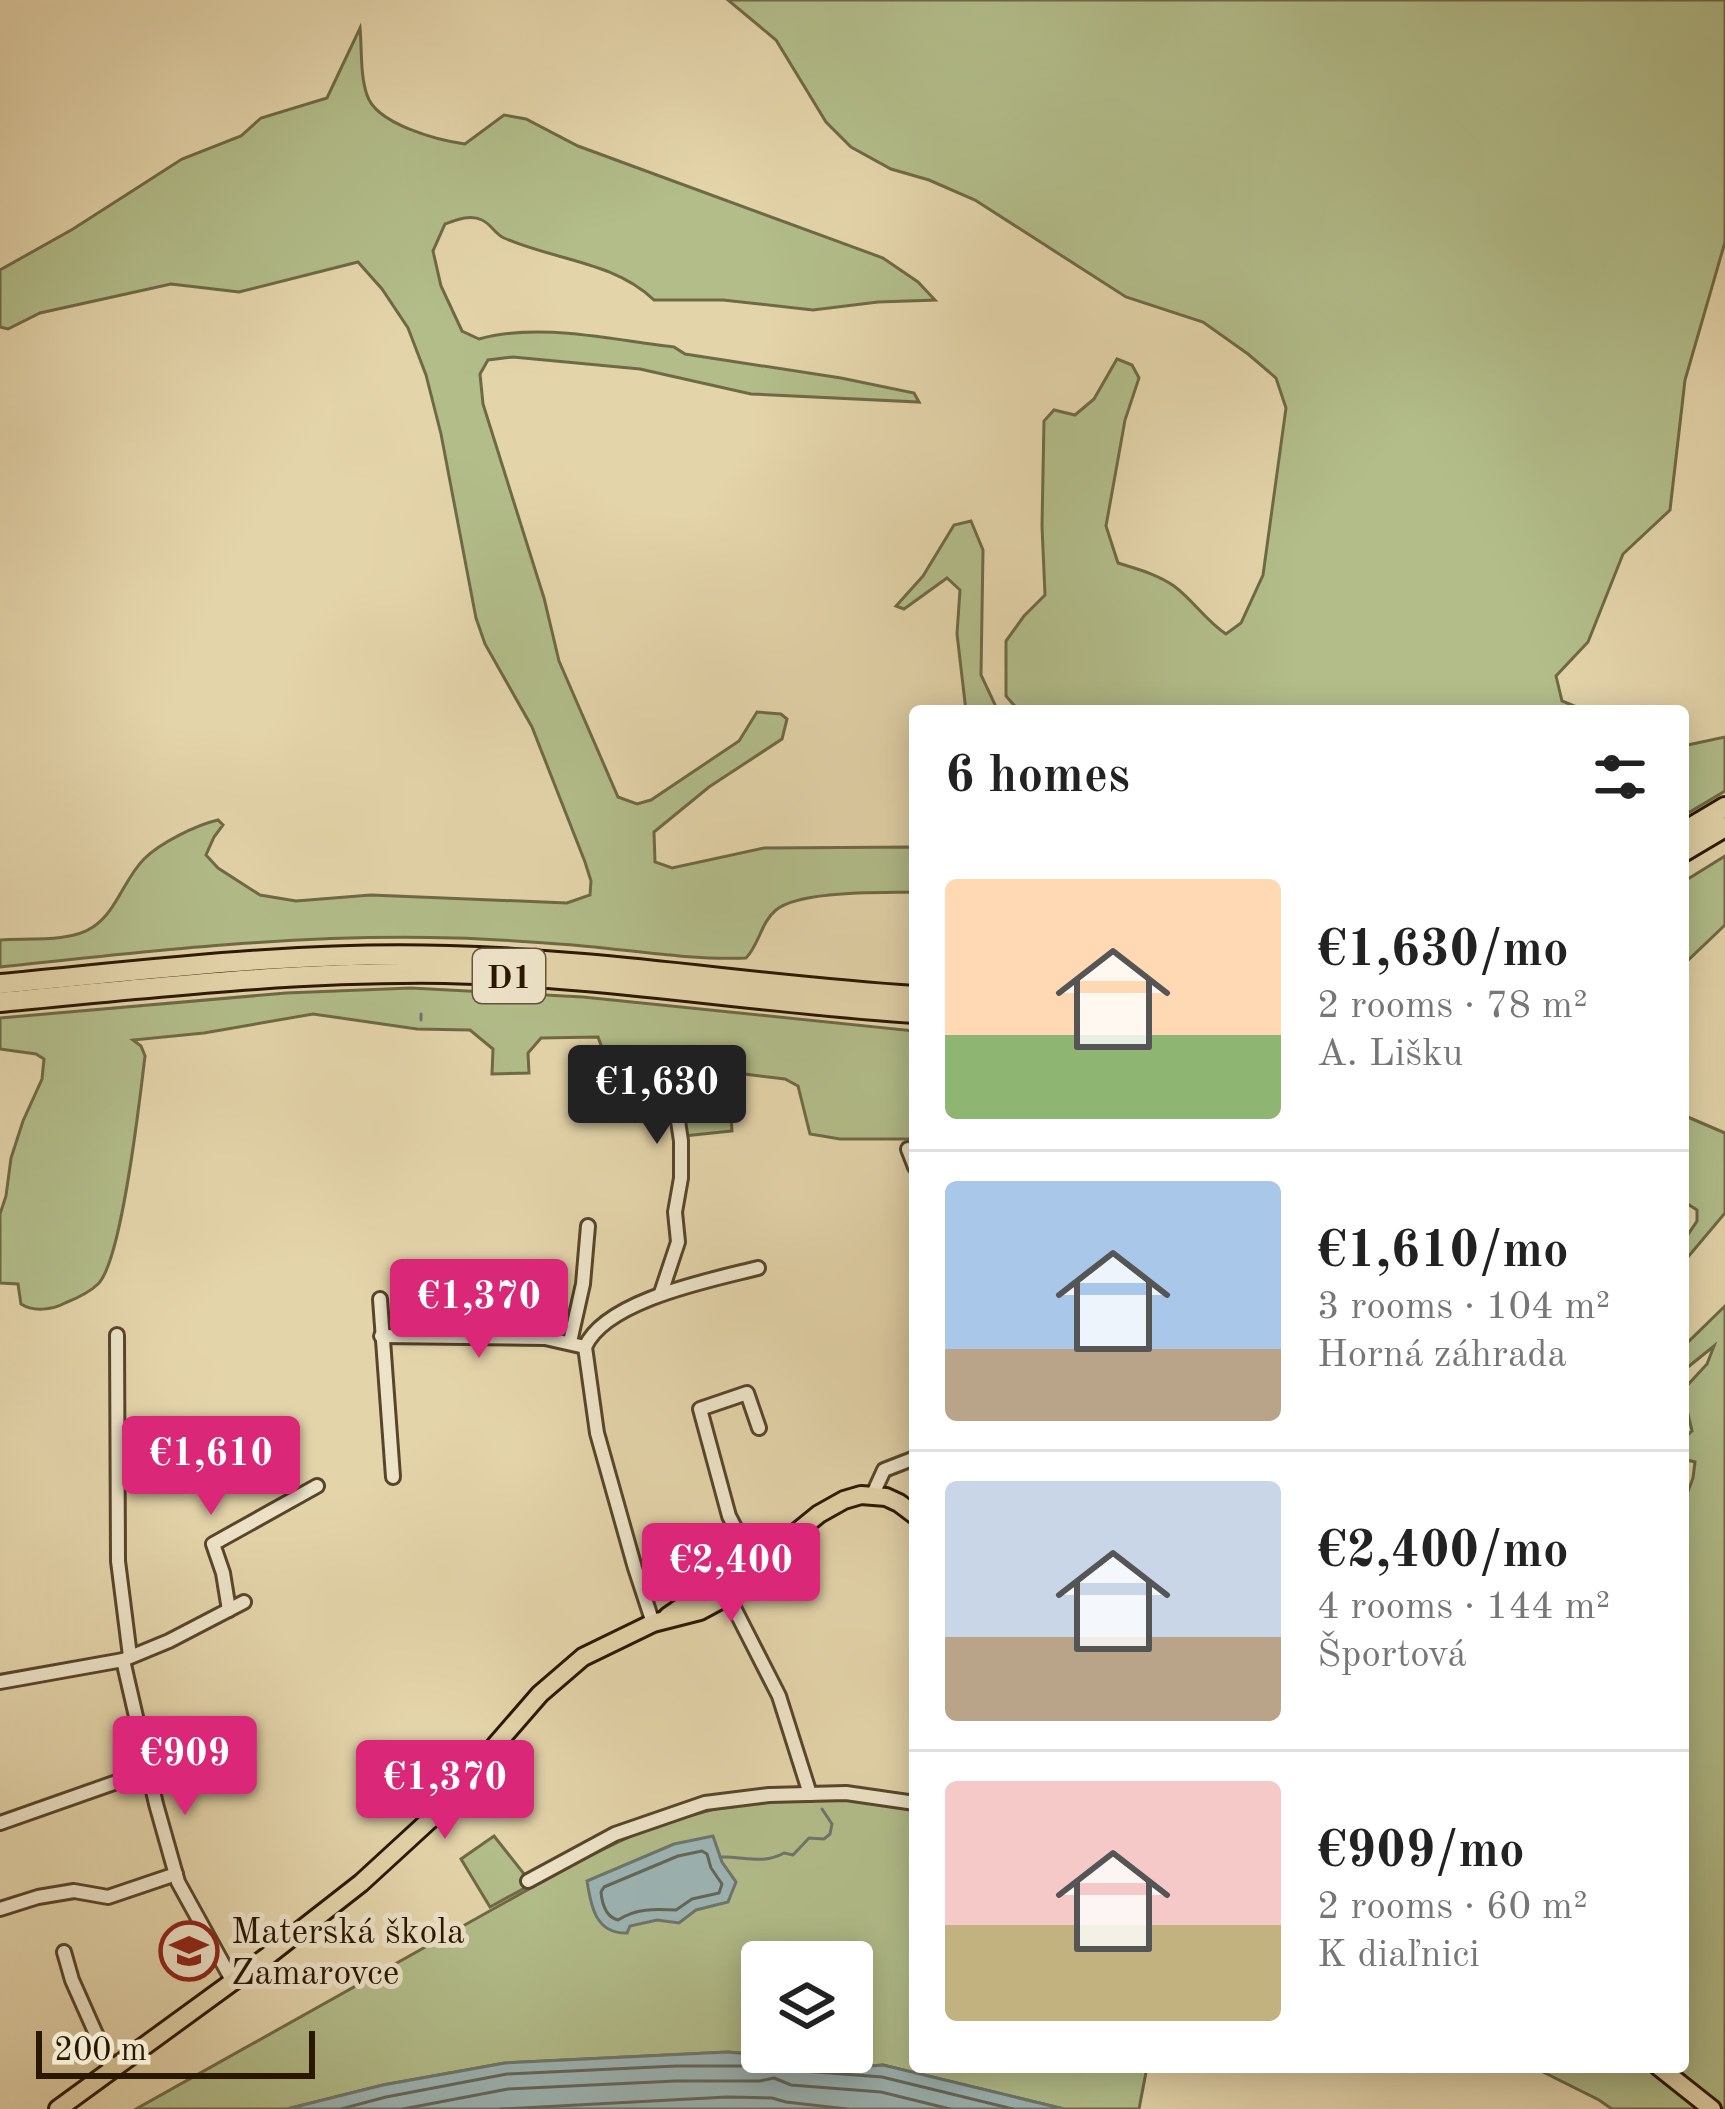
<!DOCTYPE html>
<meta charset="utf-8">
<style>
body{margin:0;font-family:"Old Standard TT",serif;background:#f2f2f2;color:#222;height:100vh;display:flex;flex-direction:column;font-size:45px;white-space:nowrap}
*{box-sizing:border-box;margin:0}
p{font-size:39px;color:#767676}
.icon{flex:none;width:66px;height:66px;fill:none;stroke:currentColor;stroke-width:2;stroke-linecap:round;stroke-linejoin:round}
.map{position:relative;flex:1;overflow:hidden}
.side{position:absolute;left:909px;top:705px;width:780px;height:1368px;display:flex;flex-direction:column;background:#fff;border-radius:12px;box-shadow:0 6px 30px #0003}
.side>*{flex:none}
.fabs{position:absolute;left:741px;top:1941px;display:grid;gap:24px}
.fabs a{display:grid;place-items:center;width:132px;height:132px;border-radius:12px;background:#fff;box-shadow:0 6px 30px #0003;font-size:60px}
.scale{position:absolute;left:36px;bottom:30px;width:279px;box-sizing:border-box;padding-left:12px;border:6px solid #2a1700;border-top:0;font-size:33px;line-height:42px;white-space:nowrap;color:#2a1700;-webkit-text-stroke:9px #ede3c8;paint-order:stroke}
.price{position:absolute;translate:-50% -102px;padding:0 27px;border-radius:12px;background:#db2777;color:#fff;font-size:39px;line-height:78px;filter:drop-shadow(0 3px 6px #0008)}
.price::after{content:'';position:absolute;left:50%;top:72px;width:36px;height:27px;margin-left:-18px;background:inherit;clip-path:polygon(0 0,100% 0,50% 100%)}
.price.on{background:#222;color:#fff}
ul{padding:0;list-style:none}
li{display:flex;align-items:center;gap:36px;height:300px;padding:0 36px}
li+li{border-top:3px solid #e0e0e0}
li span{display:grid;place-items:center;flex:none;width:336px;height:240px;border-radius:12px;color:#555}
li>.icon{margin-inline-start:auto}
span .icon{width:144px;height:144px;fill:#fffc;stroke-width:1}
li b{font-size:51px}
h2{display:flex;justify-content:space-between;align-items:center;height:144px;padding:0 36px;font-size:51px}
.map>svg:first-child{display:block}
.green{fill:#b2bd8a;stroke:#6e6a45;stroke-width:3;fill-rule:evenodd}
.water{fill:#9cb5b5;stroke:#6e766d;stroke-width:3}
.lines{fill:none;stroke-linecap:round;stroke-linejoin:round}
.shore{stroke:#63665a;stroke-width:3}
.stream{stroke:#6e766d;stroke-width:3}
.minor-casing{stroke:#58462a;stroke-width:18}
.major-casing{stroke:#2a1700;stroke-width:22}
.highway-casing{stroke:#2a1700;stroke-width:24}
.minor{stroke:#ede3c8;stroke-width:12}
.major{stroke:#e4d4aa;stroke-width:16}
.highway{stroke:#e4d4aa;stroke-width:18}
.labels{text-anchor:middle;stroke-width:10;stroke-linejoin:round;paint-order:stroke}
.shield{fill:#ede3c8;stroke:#64543c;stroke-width:3}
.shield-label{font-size:33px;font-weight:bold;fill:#2a1700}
.poi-label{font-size:36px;fill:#2a1700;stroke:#ede3c8;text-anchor:start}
</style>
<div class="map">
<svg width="1725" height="2109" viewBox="0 0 1725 2109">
<rect width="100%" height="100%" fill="#e4d4aa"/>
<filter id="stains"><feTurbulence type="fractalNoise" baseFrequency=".00167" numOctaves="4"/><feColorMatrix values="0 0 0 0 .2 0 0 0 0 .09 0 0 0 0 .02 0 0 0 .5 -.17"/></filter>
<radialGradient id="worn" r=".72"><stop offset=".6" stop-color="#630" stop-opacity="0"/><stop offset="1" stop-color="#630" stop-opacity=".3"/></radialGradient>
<!-- green -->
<g class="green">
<path d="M728,0h997v242l-40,138 -15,130 -47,44 -35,88 -32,34 6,25 24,10h-567l-13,-15v-55l18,-25 21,-21 -3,-69 2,-105 10,-11 21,5 19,-16 23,-40 15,6 7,13 -14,42 -19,106 12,37c19,6 39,11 56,23 19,14 32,35 52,48l15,-11 22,-48 23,-167 -10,-30 -28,-24 -45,-32 -77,-25 -151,-97 -46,-20 -38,-11 -40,-22 -25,-25 -50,-82z"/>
<path d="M360,28c2,21 0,47 7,67 9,29 70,45 98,49l39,-29 22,4 52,27 305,112 35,24 17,18 -57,2 -65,8 -90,-10h-69c-41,-39 -101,-40 -150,-62 -9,-4 -13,-14 -22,-18 -12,-6 -26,0 -37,4l-12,27 8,35 21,45 17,8c59,-17 133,1 195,8l11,7 156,24 73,15 5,9 -168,-8 -111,-25 -127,-12 -25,3 -8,14 3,30 61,194 15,63 59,136 19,7 14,-4 88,-59 18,-29 24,2 6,5 -5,20 -73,48 -55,45 1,30 17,6 92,-20 151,-1v45c-33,1 -115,-2 -139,18 -15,12 -17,35 -30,48 -59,2 -115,-8 -173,-13 -39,-3 -79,-6 -118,-7 -152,-5 -304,13 -455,29v-27c27,-2 70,3 93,-13 24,-16 31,-48 51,-68 16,-16 52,-34 74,-39l5,5 -9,12 -8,18 12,13 42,27 36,6 75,-6 196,8 23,-8 1,-14 -6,-19 -53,-135 -47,-83 -9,-26 -35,-184 -15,-59 -18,-47 -26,-39 -24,-27 -119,30 -68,-8 -131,29 -32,16 -8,-2v-57l73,-41 109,-70 59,-23 20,-18 66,-20z"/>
<path d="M971,521l12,29 -2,125 17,36h-32l-9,-77 3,-44 -13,-12 -43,31 -8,-3 27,-30 31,-51z"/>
<path d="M1725,737v54l-42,25v-70z"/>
<path d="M1725,856v69l-42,40v-83z"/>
<path d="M411,988l172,9 332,34v108h-75l-30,-5 -12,-48 -13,-7 -57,-7 4,59 -49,5 -3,-49 -11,-27 -61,4 -10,-27 -57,1 -13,15 1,20 -37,1 1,-25 -23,-19 -53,-1 -104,-15 -109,19 -71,7 8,6 4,10c-5,41 -23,205 -47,228 -8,8 -23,15 -33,19 -13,7 -32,9 -44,1l-3,-20 -18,-1v-69l6,-18 5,-38 12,-37 19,-42 2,-20 -8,-5 -36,-5v-31l286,-25z"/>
<path d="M1683,1115l42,18v80l-42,50v-21l14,-21v-11l-14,-9z"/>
<path d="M1725,1306v803h-113l-13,-9 -66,-33h150v-562l10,-27 2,-16 -12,-3v-20l9,-8 -4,-17 -5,1v-25l24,-26 7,-18 -31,25v-24z"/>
<path d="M836,1794l79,12v261h232l-8,42h-75l-181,-44 -12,1 -143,-14 -223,11 -122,22 -96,24h-151l443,-248 73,-35 70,-19zM762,1962h90v90h-90z"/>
<path d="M494,1836l38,48 -42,23 -29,-48z"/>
</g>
<!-- water -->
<g class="water">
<path d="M713,1836l9,26 14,20 -8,20 -32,8 -17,13 -22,-3 -27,6 -3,7c-31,1 -36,-26 -40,-52l87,-37z"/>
<path d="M728,2052l142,14 13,-1 181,44h-777l96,-24 122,-22z"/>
</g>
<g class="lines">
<!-- shore -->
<g class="shore">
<path d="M702,1851l5,3 4,14 11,16 -3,9 -27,6 -16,11c-21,-1 -40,-2 -58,10 -12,-3 -16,-17 -17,-28l3,-5 74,-31z"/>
<path d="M341,2109l45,-12 121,-23 169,-8h84l15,-7 15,11 92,7 131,32"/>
<path d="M403,2109l105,-20 168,-8h84l14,-3 17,7 90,7 69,17"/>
<path d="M501,2109l226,-12 45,1 14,4 61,7"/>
</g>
<!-- stream -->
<g class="stream">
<path d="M421,1014v6"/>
<path d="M720,1857c24,-1 43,8 64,-4l9,2 16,-17 15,1 6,-5 2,-10 -10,-15"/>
</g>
<!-- minor casing -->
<g class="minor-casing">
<g id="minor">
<path d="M908,1149l7,18"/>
<path d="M661,1293l17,-51 -3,-30 6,-34v-37l-7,-47"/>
<path d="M380,1299l13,178"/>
<path d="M117,1335l1,226 12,95"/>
<path d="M381,1336l164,2 40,9"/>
<path d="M570,1342l13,-58 5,-58"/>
<path d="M759,1428l-12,-35 -47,16 29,107 14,27 17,19"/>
<path d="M873,1494l11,-24 31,-12"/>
<path d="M728,1596l51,100 31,98"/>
<path d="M229,1610l-6,-37 -10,-29 104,-58"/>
<path d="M653,1623l-18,-55 -38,-135 -12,-86c21,-47 126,-67 173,-79"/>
<path d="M123,1660l33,144 22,78 54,98"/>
<path d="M0,1682l123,-22 46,-19 75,-39"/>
<path d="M0,1823l148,-52"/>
<path d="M528,1881l87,-47 90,-31 64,-8 77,-2 69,10"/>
<path d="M0,1909l38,-12 36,-6 34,6 68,-23"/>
<path d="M64,1952l8,28 40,90"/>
</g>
</g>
<!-- major casing -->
<g class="major-casing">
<g id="major">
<path d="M668,1616l60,-41 31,-13"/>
<path d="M1659,2067l53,42"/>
<path d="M58,2109l207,-151 96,-75 73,-67 106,-122 43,-37 70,-34 47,-12 28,-15 19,-15 13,-19 59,-48 25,-14 17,-5 25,2 13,6 16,12"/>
</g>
</g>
<!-- highway casing -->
<g class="highway-casing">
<g id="highway">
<path d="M1683,832l42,-25"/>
<path d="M1683,852l42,-25"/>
<path d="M0,984c149,-14 299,-33 449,-28 156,4 310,30 466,40"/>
<path d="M0,1002c148,-14 295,-31 444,-29 158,3 314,30 471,40"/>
</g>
</g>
<!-- minor -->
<use href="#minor" class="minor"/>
<!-- major -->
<use href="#major" class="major"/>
<!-- highway -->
<use href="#highway" class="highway"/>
</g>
<!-- icons -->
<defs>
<g id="school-ring" transform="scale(3)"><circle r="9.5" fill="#ede3c8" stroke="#8f2418" stroke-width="1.5"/><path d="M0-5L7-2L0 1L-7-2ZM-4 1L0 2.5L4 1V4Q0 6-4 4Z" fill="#8f2418"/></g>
</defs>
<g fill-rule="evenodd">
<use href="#school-ring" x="189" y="1951"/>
</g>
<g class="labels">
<!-- shield labels -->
<rect class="shield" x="473" y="949" width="72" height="54" rx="9"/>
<g class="shield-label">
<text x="509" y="988">D1</text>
</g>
<!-- poi labels -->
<g class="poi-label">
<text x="231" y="1943">Materská škola<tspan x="231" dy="41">Zamarovce</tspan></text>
</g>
</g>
<rect width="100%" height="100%" filter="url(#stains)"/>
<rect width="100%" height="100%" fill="url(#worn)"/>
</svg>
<div class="fabs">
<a><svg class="icon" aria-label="layers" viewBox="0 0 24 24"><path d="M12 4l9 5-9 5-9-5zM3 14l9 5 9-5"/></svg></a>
</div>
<div class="scale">200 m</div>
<b class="price on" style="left:657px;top:1147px">€1,630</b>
<b class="price" style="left:479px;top:1361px">€1,370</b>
<b class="price" style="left:211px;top:1518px">€1,610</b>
<b class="price" style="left:731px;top:1625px">€2,400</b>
<b class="price" style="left:185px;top:1818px">€909</b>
<b class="price" style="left:445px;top:1842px">€1,370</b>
<section class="side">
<h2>6 homes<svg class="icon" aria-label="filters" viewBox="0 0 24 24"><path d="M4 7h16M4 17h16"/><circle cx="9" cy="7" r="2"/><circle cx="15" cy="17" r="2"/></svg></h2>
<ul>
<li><span style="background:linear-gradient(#ffd9b3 65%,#8fb573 0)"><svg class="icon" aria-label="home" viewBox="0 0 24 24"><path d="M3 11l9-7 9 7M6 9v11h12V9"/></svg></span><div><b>€1,630/mo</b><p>2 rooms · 78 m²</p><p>A. Lišku</p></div></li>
<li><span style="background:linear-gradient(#a9c7e8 70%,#b9a48a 0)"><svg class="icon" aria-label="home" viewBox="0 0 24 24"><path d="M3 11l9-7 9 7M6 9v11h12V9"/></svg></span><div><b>€1,610/mo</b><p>3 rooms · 104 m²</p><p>Horná záhrada</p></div></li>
<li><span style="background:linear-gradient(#c9d6e8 65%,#b9a48a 0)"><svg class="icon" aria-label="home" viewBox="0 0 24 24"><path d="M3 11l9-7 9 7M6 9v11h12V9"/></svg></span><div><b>€2,400/mo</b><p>4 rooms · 144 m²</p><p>Športová</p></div></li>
<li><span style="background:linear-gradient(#f6c9c9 60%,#c2b280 0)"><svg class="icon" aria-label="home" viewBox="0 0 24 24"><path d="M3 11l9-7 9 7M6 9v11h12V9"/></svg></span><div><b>€909/mo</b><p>2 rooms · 60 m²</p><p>K diaľnici</p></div></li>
</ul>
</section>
</div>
